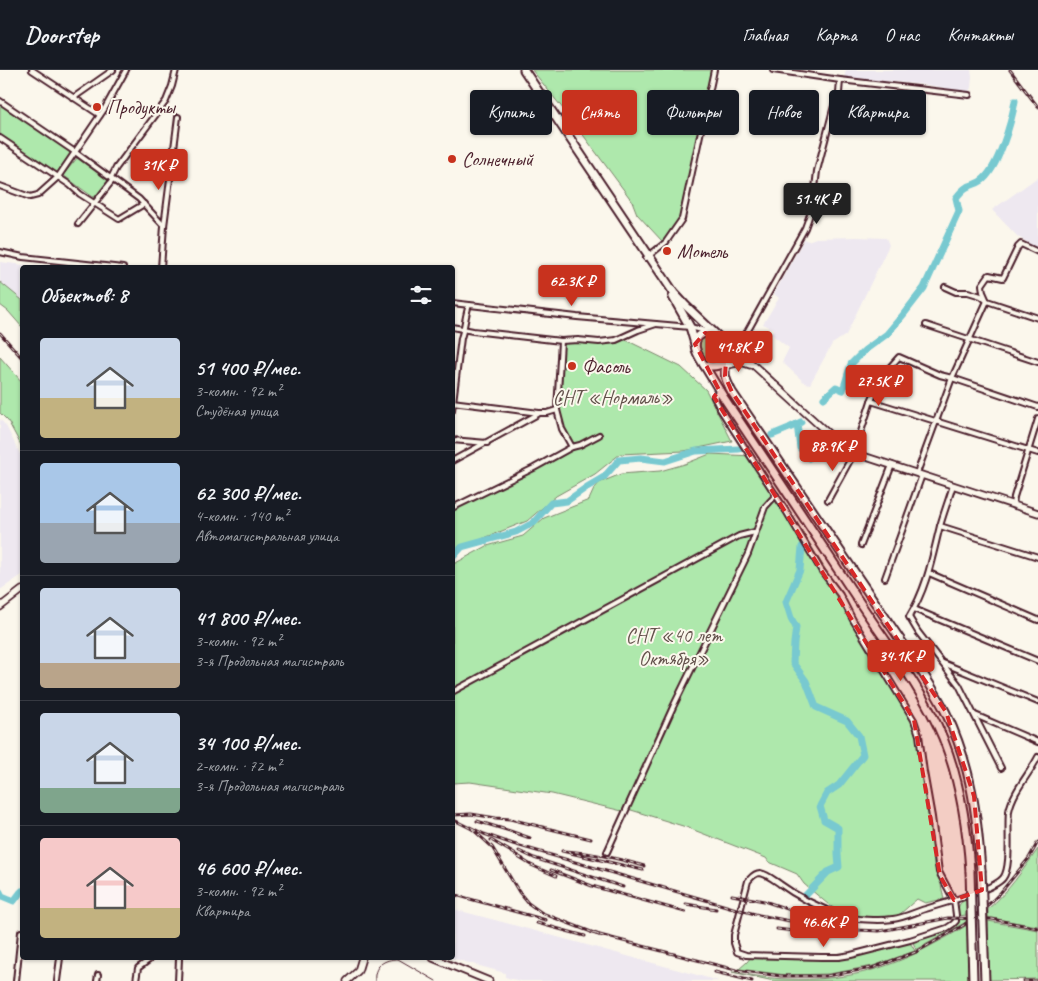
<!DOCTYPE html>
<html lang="ru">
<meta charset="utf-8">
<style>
body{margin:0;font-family:Caveat,sans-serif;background:#242831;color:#f1f3f6;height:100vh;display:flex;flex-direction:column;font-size:19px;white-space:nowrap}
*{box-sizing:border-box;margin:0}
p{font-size:16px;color:#9ea1a6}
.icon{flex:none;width:28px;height:28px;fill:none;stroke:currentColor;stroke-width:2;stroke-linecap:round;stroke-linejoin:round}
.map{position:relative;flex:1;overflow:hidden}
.side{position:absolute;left:20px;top:195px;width:435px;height:695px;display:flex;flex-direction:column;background:#171b24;border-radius:5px;box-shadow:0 1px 4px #0004}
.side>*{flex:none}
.guide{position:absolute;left:470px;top:20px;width:475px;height:45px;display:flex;gap:10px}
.price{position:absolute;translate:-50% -42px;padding:0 11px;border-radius:5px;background:#c8321e;color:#fff;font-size:16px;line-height:32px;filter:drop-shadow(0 1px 2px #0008)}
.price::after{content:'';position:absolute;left:50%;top:30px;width:15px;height:11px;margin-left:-8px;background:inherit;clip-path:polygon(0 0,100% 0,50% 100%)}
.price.selected{background:#222;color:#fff}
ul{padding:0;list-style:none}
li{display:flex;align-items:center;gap:15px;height:125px;padding:0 20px}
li+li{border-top:1px solid #363941}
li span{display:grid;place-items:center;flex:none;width:140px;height:100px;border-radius:5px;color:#555}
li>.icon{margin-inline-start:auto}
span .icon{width:60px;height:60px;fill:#fffc;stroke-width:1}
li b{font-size:21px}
h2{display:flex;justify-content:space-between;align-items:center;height:60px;padding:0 20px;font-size:21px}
.chip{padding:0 18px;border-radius:5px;background:#171b24;box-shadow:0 1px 4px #0004;font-size:18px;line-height:45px}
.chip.selected{background:#c8321e;color:#fff}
header{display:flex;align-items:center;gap:30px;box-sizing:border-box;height:70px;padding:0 25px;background:#171b24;border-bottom:1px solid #363941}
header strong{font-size:24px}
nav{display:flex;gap:28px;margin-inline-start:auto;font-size:18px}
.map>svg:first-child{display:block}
.built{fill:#eee8f0}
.green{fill:#aee8ac;stroke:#7c846c}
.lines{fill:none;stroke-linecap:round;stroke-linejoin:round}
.river{stroke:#78c9d0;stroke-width:7}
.street-casing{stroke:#4a1f2b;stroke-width:8}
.secondary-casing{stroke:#4a1f2b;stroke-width:9}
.highway-casing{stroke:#4a1f2b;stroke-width:11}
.street{stroke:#fbf7ec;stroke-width:4}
.secondary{stroke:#fbf7ec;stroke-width:5.5}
.highway{stroke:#fbf7ec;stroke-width:7}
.tram{stroke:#4a1f2b;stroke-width:1}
.rail-casing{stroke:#4a1f2b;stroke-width:3}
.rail{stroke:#fbf7ec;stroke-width:1;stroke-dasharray:4;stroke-linecap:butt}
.highway-bridge-casing{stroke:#4a1f2b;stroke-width:11;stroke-linecap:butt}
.highway-bridge{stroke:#fbf7ec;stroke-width:7}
.marked{fill:#d62828;fill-opacity:0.2;stroke:#d62828;stroke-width:4;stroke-dasharray:10 6;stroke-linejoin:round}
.poi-dot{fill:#c8321e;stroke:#fbf7ec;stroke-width:2}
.labels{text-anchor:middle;stroke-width:4;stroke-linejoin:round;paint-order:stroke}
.poi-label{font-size:20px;fill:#4a1f2b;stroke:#fbf7ec;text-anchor:start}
.park-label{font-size:20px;fill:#63514b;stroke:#fbf7ec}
</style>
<header>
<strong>Doorstep</strong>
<nav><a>Главная</a><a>Карта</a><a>О нас</a><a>Контакты</a></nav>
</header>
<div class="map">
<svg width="1038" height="911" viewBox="0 0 1038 911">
<rect width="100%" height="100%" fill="#fbf7ec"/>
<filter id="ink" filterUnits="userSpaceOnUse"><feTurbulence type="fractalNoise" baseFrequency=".02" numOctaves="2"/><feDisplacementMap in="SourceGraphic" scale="10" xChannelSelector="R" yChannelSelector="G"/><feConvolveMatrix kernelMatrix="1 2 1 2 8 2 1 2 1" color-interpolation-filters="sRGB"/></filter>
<g filter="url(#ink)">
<!-- built -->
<g class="built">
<path d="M846,0h125l1,7 -1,10 -1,3 -6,3 -19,-3v-2l-18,-3 -73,-7 -4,2 -6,-1z"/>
<path d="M1038,107v72l-20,-12 -26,-27z"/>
<path d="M857,167l29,1 3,7 -43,90 -14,9 -22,40 -5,-1 -23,-21 7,-14 -18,-14 3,-5 -11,-5 16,-26 -5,-4 30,-55 4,2 8,-3z"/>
<path d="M0,192l40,5 -18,1v32l-22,-18z"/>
<path d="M0,349l6,7 16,32v117l-22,15z"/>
<path d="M453,839l53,14 213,58h-199l-15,-4v-4l-54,-15h1z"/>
</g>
<!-- green -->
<g class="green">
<path d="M532,0h179l-29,145 -8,14 -12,12 -25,-27 -5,-13 -60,-81z"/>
<path d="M0,34l72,48 -14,22 -58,-39z"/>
<path d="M78,87l36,24 -17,19 -34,-25z"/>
<path d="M0,212l22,18v27l-14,-16 -8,-6z"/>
<path d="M702,265c7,1 21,5 23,13 1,0 0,8 0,9l-8,7 -11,-2c-5,-7 -7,-14 -8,-23z"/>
<path d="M563,270h63l55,27 25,23 26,51 -48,10 -64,3 -25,20 -39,22 -29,25 -68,27 -6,8 -1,-49 118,-58 -16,-47z"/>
<path d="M0,287l22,25v65l-14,-26 -8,-8z"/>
<path d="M710,384l43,2 37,55 126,208 6,20 7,47 5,79 7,20 3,14 -19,4 -8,-4 -17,15 -6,3h-19l-31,-2 -15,-10 -25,-21 -7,-10 -28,-12 -3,-4 -80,-31 -58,-18 -6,2 -70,-17 -82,-12 -17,1 -1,-218 35,-19 36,-10 21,-18 45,-18 5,-11 5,-6 22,-9 39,-3 25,-7z"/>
<path d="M1038,779v77l-50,-8v-9c21,-18 34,-38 50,-60z"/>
<path d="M966,830l1,15 -9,1c-1,-8 1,-14 8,-16z"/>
<path d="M958,849h9l-1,3 -50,28 -3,-8 1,-1 43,-19z"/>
<path d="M988,851l50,9v49l-49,1z"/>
<path d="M967,855l1,56h-194l-42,-9c19,3 38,7 57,7 53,2 95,-8 141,-33 13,-7 25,-13 37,-21z"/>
<path d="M908,872l3,2 4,7 -42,15 -44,8 -43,1 -47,-6 8,-7 4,-5 98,-1 40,-8z"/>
</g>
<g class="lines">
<!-- river -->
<g class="river">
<path d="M824,328l12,-11 7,3 8,-26 14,-14 22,-16 16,-19 21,-27 35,-77 -3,-13c3,-4 6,-8 11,-11 4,-2 10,-3 14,-6 17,-11 31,-61 34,-80"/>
<path d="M797,354l3,24 9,10"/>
<path d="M772,365l17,-7 12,-6"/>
<path d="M802,477l-2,23 -14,32 5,16 5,9 -2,16 -1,20 13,18 10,26 31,14 12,15 4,19 -24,30 -12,8 -7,13 4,14 14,8v27l1,12 -11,5 -23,24"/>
<path d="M452,488l10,-11 54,-15 17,-9 18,-20 16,-2 20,-14 17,-10 15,-17 22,-2 24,3 31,-10 43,-2"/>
<path d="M0,822l2,4 12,5 6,-8 2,-2"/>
</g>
<!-- street casing -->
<g class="street-casing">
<g id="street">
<path d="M32,0l68,45"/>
<path d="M773,0l67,10 129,15"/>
<path d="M73,28l40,-28"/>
<path d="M0,31l75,51 64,47 25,27"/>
<path d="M0,68l70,47 10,9 39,25 25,-15"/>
<path d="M0,116l30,11 8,-2 20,-18 47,-69 21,-38"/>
<path d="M78,154l34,-43 -1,-3 5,-10 50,-67 6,-15 4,-16"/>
<path d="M0,182l23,5 100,11"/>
<path d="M646,188l20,-16 16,-23 32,-149"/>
<path d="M161,198l3,-42 14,-109"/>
<path d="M945,217l11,5h12l13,4 6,5 51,17"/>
<path d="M452,233l125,14 113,10 16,4"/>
<path d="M926,255l112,37"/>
<path d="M452,257l21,4 88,10 17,-1 21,2 17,-2 22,-10 18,-6"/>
<path d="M561,271l-4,69 5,19 10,18"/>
<path d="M728,288l9,-8 68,-122 8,-22 4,-35 19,-73 3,-5 1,-13"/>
<path d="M719,320l-5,7 6,12 66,102 35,59 19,25 13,25 61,100 5,15 5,37 8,45 7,55 15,28 2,15v6l-3,3 -6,4 -37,12 -59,15 -12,2h-18l-75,-2 -9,-3 -3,-9v-8l14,-54c3,-3 6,-8 12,-8 7,1 14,7 20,11 19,14 38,23 60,31 13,5 40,6 53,4 10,-1 20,-6 29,-9 16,-5 72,-20 81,-32 9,-11 4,-51 6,-67 4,-20 20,-36 29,-54"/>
<path d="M871,331l167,52"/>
<path d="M452,332l87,11h8l10,-3"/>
<path d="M452,340l9,-72c4,-11 4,-22 8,-33"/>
<path d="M452,370l35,3"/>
<path d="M452,391l86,-47"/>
<path d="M917,403l35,-95 35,-77 -4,-9 -1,-7 7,-10 14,3 15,-31 3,-3 17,8"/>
<path d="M953,415c-4,14 -9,27 -13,41 -8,32 -13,62 -31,91l9,15 41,53 42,83"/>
<path d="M828,430l26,-47 17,-52 11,-25 17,-19 41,18 12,3 86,29"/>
<path d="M1013,435l1,-8 24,-78"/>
<path d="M452,438l82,-40 38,-21 8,-2 19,-10"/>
<path d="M940,456l98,31"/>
<path d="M861,475l31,-80"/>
<path d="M929,503l109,47"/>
<path d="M885,508l37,-103"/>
<path d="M914,539l124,52"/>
<path d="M943,593l95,39"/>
<path d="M452,622l287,-156 16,-4"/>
<path d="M975,645l63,27"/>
<path d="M607,782l66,-145 75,-153 17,-47 11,-12"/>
<path d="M16,911l5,-49"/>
<path d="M57,911l3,-23"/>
<path d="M97,911l1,-6"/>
<path d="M136,911l2,-13 11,-8"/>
<path d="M178,911l1,-22"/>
</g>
</g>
<!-- secondary casing -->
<g class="secondary-casing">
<g id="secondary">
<path d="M727,275l10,5 96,88 21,15 184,60"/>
<path d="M723,296l18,-4 9,3"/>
<path d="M0,537l22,-17"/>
<path d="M433,888l56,23"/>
<path d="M347,911l11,-10 4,-13"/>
</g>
</g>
<!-- highway casing -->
<g class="highway-casing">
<g id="highway">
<path d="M524,0l150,223 12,13 41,39c6,18 -8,23 -23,20 -5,-8 -14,-21 -5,-29 5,-4 10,-4 16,-2"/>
<path d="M673,227l17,30 5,17"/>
<path d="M727,289c-4,15 -2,20 5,33l178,262c13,19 26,39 36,59 25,52 31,101 35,157"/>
<path d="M704,295l20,33c47,70 94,141 140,211 27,40 61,85 79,129 17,43 24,87 27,133"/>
</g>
</g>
<!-- street -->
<use href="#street" class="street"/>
<!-- secondary -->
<use href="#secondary" class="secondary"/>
<!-- highway -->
<use href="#highway" class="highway"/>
<!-- tram -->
<path class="tram" d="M375,911c-2,-15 9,-22 23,-22l38,22"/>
<!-- rail casing -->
<g class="rail-casing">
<g id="rail">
<path d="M1010,0l28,37"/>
<path d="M0,263l22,25"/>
<path d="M453,745l18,-1 25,4 14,1 81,20"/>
<path d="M452,749l24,12"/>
<path d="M477,751l33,10 20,7"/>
<path d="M491,770l32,19"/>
<path d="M519,781l15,7 89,29"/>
<path d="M518,787l13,8 25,11"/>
<path d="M551,800l41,16 93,26"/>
<path d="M643,800l-81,-19c29,1 55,7 82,15"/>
<path d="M452,824l94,26"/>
<path d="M732,825l32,6 62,21"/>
<path d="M686,834l30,5"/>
<path d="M537,853l48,13"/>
<path d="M777,859l49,6h19"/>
<path d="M592,863l144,37 45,6h45l46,-8 44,-16 48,-27 26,-22 11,-11 28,-34 9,-16"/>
<path d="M599,865l-57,-22 -14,-10 -9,-11 -27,-45 -22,-20 14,7 29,10 227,66 19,5 62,12 38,3 20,1 12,-2 57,-11 44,1 46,9"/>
<path d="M715,902l37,9"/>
<path d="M1024,911h14"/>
</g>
</g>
<!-- rail -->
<use href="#rail" class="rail"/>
<!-- highway-bridge casing -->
<g class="highway-bridge-casing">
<g id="highway-bridge">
<path d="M981,800l4,111"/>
<path d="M970,801l3,110"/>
</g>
</g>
<!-- highway-bridge -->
<use href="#highway-bridge" class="highway-bridge"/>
</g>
</g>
<!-- marked area -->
<path class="marked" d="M705,263l10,1 12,11 -2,31 7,16 214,320 28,84 8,94 -28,10 -14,-24 -26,-156 -200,-323 5,-7 -24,-46z"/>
<!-- markers -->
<g class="poi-dot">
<circle cx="97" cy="37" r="5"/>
<circle cx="452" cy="89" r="5"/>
<circle cx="667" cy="181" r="5"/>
<circle cx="572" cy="296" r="5"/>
</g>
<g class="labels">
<!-- poi labels -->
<g class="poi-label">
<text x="107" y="44">Продукты</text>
<text x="462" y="96">Солнечный</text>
<text x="677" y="188">Мотель</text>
<text x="582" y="303">Фасоль</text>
</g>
<!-- park labels -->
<g class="park-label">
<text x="613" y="334">СНТ «Нормаль»</text>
<text x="674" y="572">СНТ «40 лет<tspan x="674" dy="23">Октября»</tspan></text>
</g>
</g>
</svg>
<b class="price" style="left:159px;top:121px">31K ₽</b>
<b class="price selected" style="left:817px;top:155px">51.4K ₽</b>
<b class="price" style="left:572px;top:237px">62.3K ₽</b>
<b class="price" style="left:739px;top:303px">41.8K ₽</b>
<b class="price" style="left:879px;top:337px">27.5K ₽</b>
<b class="price" style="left:833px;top:402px">88.9K ₽</b>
<b class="price" style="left:901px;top:612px">34.1K ₽</b>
<b class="price" style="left:824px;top:878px">46.6K ₽</b>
<div class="guide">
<a class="chip">Купить</a>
<a class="chip selected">Снять</a>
<a class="chip">Фильтры</a>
<a class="chip">Новое</a>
<a class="chip">Квартира</a>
</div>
<section class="side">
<h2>Объектов: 8<svg class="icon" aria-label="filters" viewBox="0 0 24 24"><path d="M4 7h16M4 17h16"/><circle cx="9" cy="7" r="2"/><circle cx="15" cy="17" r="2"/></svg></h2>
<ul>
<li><span style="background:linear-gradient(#c9d6e8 60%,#c2b280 0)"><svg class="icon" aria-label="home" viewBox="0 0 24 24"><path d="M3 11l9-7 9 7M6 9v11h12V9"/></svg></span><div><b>51 400 ₽/мес.</b><p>3-комн. · 92 m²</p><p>Студёная улица</p></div></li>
<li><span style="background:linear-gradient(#a9c7e8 60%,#9aa5b1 0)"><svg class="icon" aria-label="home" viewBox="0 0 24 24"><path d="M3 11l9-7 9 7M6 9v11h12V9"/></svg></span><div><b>62 300 ₽/мес.</b><p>4-комн. · 140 m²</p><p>Автомагистральная улица</p></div></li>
<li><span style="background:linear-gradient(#c9d6e8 75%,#b9a48a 0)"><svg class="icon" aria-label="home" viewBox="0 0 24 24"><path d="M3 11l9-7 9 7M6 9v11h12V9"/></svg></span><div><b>41 800 ₽/мес.</b><p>3-комн. · 92 m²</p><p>3-я Продольная магистраль</p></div></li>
<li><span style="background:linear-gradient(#c9d6e8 75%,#7fa58c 0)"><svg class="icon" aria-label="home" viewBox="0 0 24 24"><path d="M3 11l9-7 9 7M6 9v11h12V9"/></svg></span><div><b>34 100 ₽/мес.</b><p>2-комн. · 72 m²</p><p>3-я Продольная магистраль</p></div></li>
<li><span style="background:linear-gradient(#f6c9c9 70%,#c2b280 0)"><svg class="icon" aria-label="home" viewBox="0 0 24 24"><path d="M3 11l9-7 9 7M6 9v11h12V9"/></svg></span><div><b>46 600 ₽/мес.</b><p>3-комн. · 92 m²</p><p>Квартира</p></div></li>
</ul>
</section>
</div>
